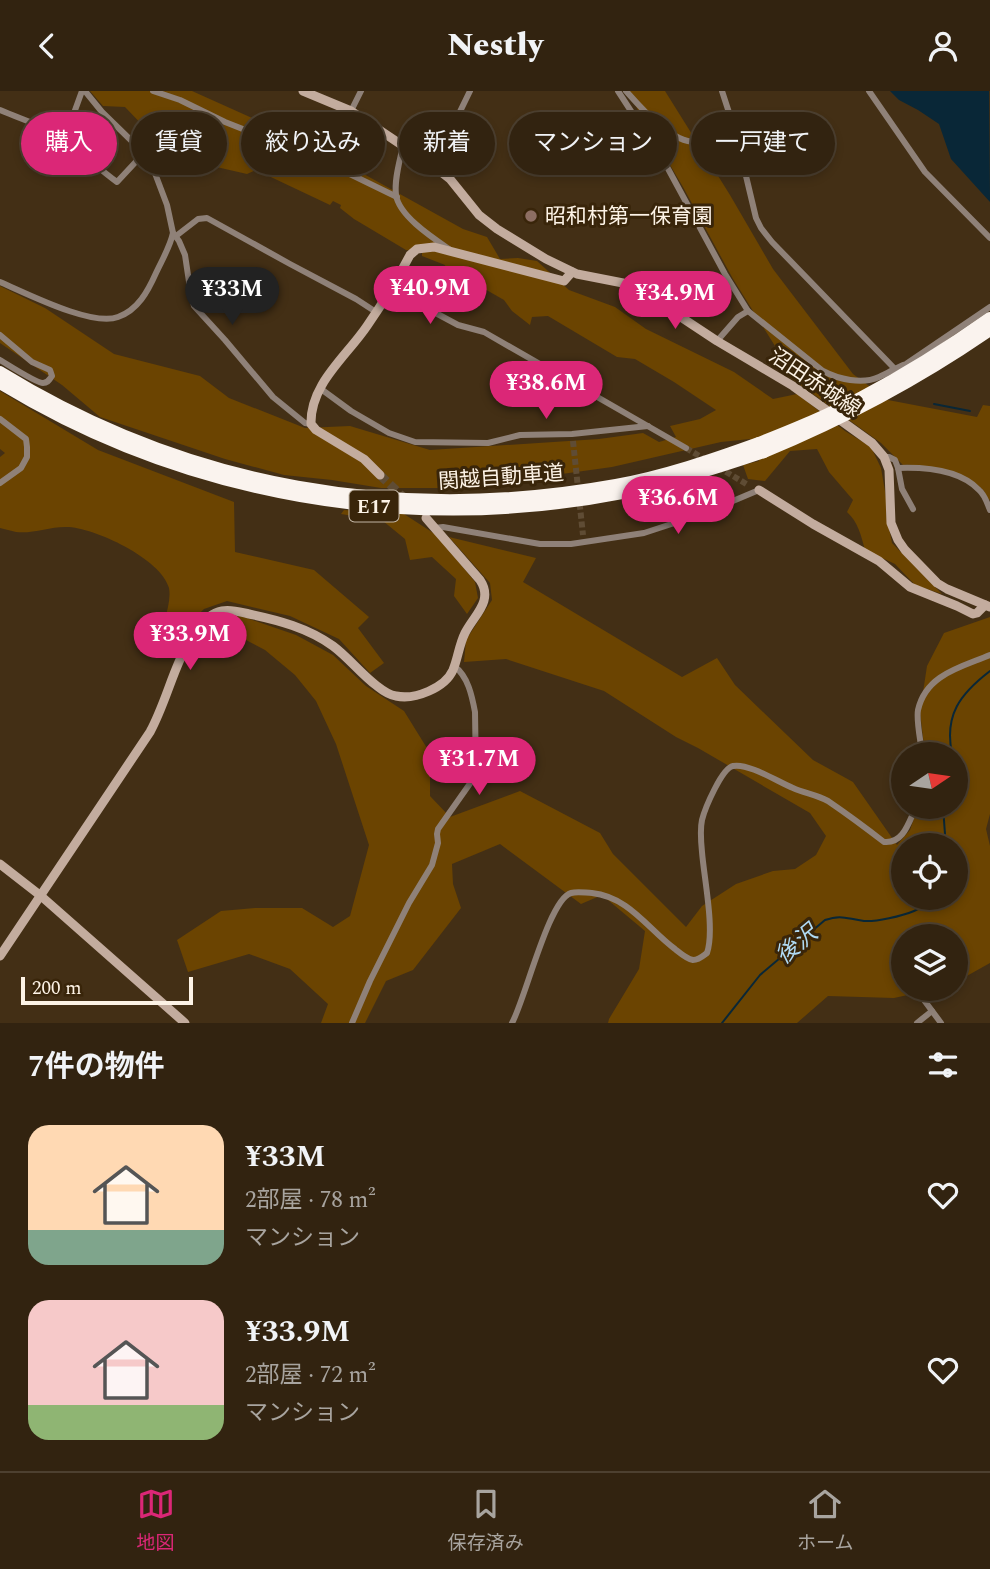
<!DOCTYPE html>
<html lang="ja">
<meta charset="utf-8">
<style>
body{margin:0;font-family:Spectral,"Noto Sans JP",serif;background:#3a2b19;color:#f1f3f6;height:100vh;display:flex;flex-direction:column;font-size:26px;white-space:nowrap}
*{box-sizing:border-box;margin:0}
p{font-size:23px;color:#a8a49f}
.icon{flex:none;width:38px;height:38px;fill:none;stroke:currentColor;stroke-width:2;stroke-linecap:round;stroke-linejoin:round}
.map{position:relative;height:932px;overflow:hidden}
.side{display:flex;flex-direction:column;background:#322310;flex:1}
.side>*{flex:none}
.banner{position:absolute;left:21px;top:21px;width:948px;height:63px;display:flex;gap:14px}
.needle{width:46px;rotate:77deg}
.controls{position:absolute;left:891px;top:651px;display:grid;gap:14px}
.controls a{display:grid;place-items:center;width:77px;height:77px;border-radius:50%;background:#322310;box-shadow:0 4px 10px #0003,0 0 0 2px #4d4030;font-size:35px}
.scale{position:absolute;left:21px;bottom:18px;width:172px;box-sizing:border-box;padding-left:7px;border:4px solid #fdf3e6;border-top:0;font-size:19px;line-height:24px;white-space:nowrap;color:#fdf3e6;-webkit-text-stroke:5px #39250a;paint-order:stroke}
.price{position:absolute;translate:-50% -60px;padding:0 16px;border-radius:24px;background:#db2777;color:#fff;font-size:23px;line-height:46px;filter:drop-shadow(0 2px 4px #0008)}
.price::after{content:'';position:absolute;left:50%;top:42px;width:21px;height:16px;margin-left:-10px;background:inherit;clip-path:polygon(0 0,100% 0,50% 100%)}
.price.on{background:#222;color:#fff}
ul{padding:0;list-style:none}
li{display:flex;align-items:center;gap:21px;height:175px;padding:0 28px}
li span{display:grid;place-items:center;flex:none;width:196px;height:140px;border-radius:21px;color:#555}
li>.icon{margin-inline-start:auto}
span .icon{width:84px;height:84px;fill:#fffc;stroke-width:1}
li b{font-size:30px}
h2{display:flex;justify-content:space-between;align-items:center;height:84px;padding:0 28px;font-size:30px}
.pill{padding:0 24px;border-radius:32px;background:#322310;box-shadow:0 4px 10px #0003,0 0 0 2px #4d4030;font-size:24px;line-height:63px}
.pill.on{background:#db2777;color:#fff}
header{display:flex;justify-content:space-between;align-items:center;height:91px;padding:0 28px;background:#322310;font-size:32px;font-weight:800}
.dock{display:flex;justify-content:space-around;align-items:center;height:98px;border-top:2px solid #4d4030;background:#322310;font-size:19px;color:#a8a49f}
.dock a{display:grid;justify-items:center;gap:4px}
.dock .on{color:#db2777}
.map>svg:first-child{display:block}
.green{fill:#6b4401;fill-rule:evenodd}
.water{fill:#092737}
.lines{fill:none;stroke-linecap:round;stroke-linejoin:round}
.stream{stroke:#092737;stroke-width:2}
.street-tunnel{stroke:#5f4c34;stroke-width:6;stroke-dasharray:6 3;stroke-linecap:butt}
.secondary-tunnel{stroke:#5f4c34;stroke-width:9;stroke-dasharray:9 4.5;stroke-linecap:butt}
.street{stroke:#8f8178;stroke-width:6}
.secondary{stroke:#c3ac9e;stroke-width:9}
.highway{stroke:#faf3ee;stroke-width:12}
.highway-bridge{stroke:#faf3ee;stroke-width:12}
.education-dot{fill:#8d6e63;stroke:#39250a;stroke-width:2.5}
.labels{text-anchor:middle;stroke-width:6;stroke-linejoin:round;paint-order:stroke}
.shield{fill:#39250a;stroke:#c2b5a4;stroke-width:2}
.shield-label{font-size:19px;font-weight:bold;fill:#fdf3e6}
.poi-label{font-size:21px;fill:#fdf3e6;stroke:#39250a;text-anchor:start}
.street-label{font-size:21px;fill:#fdf3e6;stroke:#39250a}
.water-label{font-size:23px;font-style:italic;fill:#b0daf4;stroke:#39250a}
</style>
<header><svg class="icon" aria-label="back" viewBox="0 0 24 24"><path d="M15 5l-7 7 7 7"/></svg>Nestly<svg class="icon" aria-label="person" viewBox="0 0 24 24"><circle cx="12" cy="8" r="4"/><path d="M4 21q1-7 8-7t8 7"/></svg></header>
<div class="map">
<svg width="990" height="932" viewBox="0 0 990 932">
<rect width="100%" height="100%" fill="#432f15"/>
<!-- green -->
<g class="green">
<path d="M90,0h102l114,51 157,87 24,8 13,22 18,-1 19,3 32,29 46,17 31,22 88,43 39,27 24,-5 48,37 26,16 10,21 5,29v16l6,30 50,51 -27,-9 -20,-21 -30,-14c-4,-15 -7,-28 -18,-38l6,-12 -24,-28 -12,-23 -27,2 -25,30 -17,-2 -5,-14 16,-4 -9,-22 -29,3 -109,25 -150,21h-81l-49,-8 -48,-5 -59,-16 -125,-42 -38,-32 -62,-42v-57l45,22 69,46 86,22 29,22 76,30 45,-2 80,24 169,-11 44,-6 16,9 17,-5 -6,-11 30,-7 16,-9 -42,-28 -39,-23 -18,-2 -69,-41 -16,1 -2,8 -18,-14 -8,-11 -35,-20 -23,-9 -1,-6 -23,-9v-4l-16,-2 -52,-31 -14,-11 1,-3 -8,-4 -3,4 -74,-35 -9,4 -74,-17 -48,-50 -22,-1z"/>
<path d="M628,0h37l65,104 43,74 80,105 35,26 89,17 6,-12 7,1v94l-2,-1 -4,-8 -4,-4c-25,-11 -48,-24 -77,-22l-22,-22 -104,-75 3,-14 -47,-75 -50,-92 -43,-73z"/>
<path d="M0,300l98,59 136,52 1,50 79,18 55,47 -11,11 26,35 -14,10 -31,-34 -49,-23 -63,-15 -23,8 -24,23 -15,-12c2,-10 6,-21 4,-32 -7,-29 -77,-62 -104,-61 -16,0 -33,7 -49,5 -5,-1 -11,-3 -16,-4v-71l5,-4 -5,-4z"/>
<path d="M344,419l60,4 34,22 37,46 3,16 -11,16 -13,-18 2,-17 -24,-22 -22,3 -5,-21 -22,-18 -42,-7z"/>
<path d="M449,446l87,21 -13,24 159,95 35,-19 18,27 78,75 40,22 44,63 13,-15 8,-23h38v-53h-31l-5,-42 7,-46 17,-33 46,-16v197l-4,15 4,17v117l-34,19v-46h-53v53h32l-41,9 -66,-2 -31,27h-189l1,-4 30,-50 6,-38 -43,-36 -21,9 -81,-60 -48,20 1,20 8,24 -48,62 -27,11 -21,42h-44l7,-19 -38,-35 -41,-15 -61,18 -11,-32 44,-29 34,-3h47l31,19 17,-11 19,-71 -33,-101 -20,-43 -21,-26 -30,-25 -21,-11 -15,-4 -17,-1 7,-14 19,-5 58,20 37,20 33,31 38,25 26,42v43l20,21 70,-26 80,42 13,21 73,73 16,-21 34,-22 37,-13 22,-2 21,-14 10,-19 -16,-23 -112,-65 -22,-11 -72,-46 -98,-32 -42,3 2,-22 26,-40 -2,-17zM903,754h53v53h-53z"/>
</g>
<!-- water -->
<path class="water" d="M890,0h99l1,111 -39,-43 -12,-35 -21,-14 -19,-10z"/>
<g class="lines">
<!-- stream -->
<g class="stream">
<path d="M934,313l36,7"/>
<path d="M952,663c-8,-39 8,-60 38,-83"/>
<path d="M939,754l6,-11 -2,-27"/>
<path d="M722,932l38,-48 65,-55c17,-6 22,-1 39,1 12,1 38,-5 50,-10 7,-3 13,-8 18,-13"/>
</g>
<!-- street-tunnel -->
<g class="street-tunnel">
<path d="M573,350l10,94"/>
<path d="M686,357l20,12"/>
<path d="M718,376l30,18"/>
</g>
<!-- secondary-tunnel -->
<path class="secondary-tunnel" d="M380,384l24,23"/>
<!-- street -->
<g class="street">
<path d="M85,0l17,21 42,41 9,15 14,37 6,28 6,8 6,14 6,40 3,11 31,34 48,57 32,26 6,1"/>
<path d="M153,0l27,9 45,22 98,39 74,36"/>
<path d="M618,0l48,74 59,109 23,37 75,60c15,8 39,14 56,6 10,-4 17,-10 27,-13l84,-57"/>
<path d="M626,0c16,18 46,53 72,51 12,0 26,-5 38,-8"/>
<path d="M722,0l14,43 20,84 5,10 11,14 122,126"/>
<path d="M869,0l56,81 65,66"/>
<path d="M0,19c18,8 39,14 56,24 22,14 40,33 61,48l27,-29"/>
<path d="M351,20l10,-20"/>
<path d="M55,42l19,-20 8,-22"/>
<path d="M403,54c-3,16 -9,34 -7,50 3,21 37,43 53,54"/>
<path d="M436,77l17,-42 17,-35"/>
<path d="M176,145l22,-17 9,-1 83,46 66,35 20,13"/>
<path d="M0,191c26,11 92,45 118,35 20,-7 30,-26 38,-44 6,-13 14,-26 17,-40"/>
<path d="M382,213l7,-1 15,-7 54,29 26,7 202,116"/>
<path d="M0,244l32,27 18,8 2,6c-3,4 -4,7 -9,7 -7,0 -36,-19 -43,-23"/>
<path d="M717,250l21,-24 10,-6"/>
<path d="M321,298l30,22 38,22 26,9 73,1 32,-8 52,-1 76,-8"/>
<path d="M0,328l26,20 1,8v10l-6,11 -21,15"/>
<path d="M884,366h5l6,3 3,8 4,21 11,20"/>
<path d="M898,377c27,-1 61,1 81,22 6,5 8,13 11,20"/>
<path d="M435,437l8,-1 97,17h31l73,-11 58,-19 57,-24"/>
<path d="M922,663c-1,-12 -6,-33 -4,-44 8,-36 44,-43 72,-55"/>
<path d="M921,905l20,27"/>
<path d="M352,932l18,-42 39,-78 23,-38 6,-22 -1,-9 1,-5 38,-54 -1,-63c-3,-16 -7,-36 -21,-46"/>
<path d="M512,932c13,-23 37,-124 59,-130 7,-2 15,0 21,0 37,4 56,36 83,56 5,4 12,10 18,11 6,0 10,-4 14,-7 8,-23 -3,-75 -5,-101 -1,-10 -2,-23 0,-32 3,-12 20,-52 31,-54 16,-3 45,16 60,22 11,5 24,7 35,13 19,13 38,27 56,41 20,2 25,-21 32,-35"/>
<path d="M917,932l15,-12"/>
</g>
<!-- secondary -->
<g class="secondary">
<path d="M303,0l48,20 85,57 14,11 29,36 18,14 49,30 31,15 46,9 14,5 80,53 76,45 79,57 12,14 5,13 2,53 7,17 7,10 32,33 10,6 43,18"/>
<path d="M380,384l-16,-16 -48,-29 -5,-6c-1,-40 35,-67 56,-98 16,-23 30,-46 43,-71l7,-6 17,-2 130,34 8,-9"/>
<path d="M759,399l54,34 66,37 31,26 47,19 16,8 4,-1 8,-8"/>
<path d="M0,773l41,32 144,127"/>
<path d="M0,865l150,-224c18,-33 24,-71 47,-102 6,-9 15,-17 25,-19 9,-2 18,1 27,3 29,6 59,14 84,32 16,12 28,28 44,40 5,4 12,9 19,10 19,4 49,-8 57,-26 5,-12 6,-25 12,-37 9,-18 29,-32 15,-53l-54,-62"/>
</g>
<!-- highway -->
<g class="highway">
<path d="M0,281c189,116 399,152 616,113 49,-9 96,-25 143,-42"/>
<path d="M0,292c185,113 409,152 622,110 48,-10 95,-25 142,-41"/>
</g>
<!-- highway-bridge -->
<g class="highway-bridge">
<path d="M759,352c35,-14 70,-28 103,-46 44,-23 87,-50 128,-79"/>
<path d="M764,361c80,-33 155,-73 226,-122"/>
</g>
</g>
<!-- markers -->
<circle class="education-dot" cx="531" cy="125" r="7"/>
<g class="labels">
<!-- shield labels -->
<rect class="shield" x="349.5" y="399.5" width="49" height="31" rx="5"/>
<g class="shield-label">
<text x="374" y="422">E17</text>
</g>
<!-- poi labels -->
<g class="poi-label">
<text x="545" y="132">昭和村第一保育園</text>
</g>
<!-- street labels -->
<g class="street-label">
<text transform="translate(815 291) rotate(34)" y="7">沼田赤城線</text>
<text transform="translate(501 386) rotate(-4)" y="7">関越自動車道</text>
</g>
<!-- water labels -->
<g class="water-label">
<text transform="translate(796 853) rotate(-40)" y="8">後沢</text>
</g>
</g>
</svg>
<div class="controls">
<a><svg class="needle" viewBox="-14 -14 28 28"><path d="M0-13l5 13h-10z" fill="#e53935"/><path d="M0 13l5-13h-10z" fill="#a8a49f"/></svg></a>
<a><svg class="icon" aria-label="locate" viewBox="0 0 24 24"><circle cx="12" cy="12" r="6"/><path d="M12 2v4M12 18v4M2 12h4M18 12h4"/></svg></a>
<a><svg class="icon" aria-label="layers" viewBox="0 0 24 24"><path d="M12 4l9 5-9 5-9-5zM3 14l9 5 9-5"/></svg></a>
</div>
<div class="scale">200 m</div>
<b class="price" style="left:430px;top:235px">¥40.9M</b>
<b class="price on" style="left:232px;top:236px">¥33M</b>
<b class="price" style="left:675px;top:240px">¥34.9M</b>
<b class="price" style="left:546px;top:330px">¥38.6M</b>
<b class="price" style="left:678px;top:445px">¥36.6M</b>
<b class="price" style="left:190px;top:581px">¥33.9M</b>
<b class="price" style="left:479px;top:706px">¥31.7M</b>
<div class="banner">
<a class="pill on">購入</a>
<a class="pill">賃貸</a>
<a class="pill">絞り込み</a>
<a class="pill">新着</a>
<a class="pill">マンション</a>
<a class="pill">一戸建て</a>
</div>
</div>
<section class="side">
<h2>7件の物件<svg class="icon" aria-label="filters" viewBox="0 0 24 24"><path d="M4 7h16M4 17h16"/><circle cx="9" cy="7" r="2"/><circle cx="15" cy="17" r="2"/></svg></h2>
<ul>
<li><span style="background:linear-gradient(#ffd9b3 75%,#7fa58c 0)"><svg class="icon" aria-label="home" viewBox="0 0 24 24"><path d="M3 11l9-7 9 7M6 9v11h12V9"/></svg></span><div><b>¥33M</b><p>2部屋 · 78 m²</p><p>マンション</p></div><svg class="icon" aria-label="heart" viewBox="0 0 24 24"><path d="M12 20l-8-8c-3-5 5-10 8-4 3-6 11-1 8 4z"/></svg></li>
<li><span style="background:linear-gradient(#f6c9c9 75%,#8fb573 0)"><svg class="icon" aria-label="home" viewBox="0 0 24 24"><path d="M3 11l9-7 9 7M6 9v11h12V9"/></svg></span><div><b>¥33.9M</b><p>2部屋 · 72 m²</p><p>マンション</p></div><svg class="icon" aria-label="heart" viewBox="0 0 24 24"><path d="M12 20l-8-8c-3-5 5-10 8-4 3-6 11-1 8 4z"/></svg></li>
</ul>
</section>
<nav class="dock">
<a class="on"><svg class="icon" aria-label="map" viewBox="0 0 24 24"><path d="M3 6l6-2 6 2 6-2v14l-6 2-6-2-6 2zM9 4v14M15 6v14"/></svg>地図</a>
<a><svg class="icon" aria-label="saved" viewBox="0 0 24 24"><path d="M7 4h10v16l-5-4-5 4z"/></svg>保存済み</a>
<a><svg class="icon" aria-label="home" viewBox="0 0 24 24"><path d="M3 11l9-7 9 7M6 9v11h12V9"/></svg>ホーム</a>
</nav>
